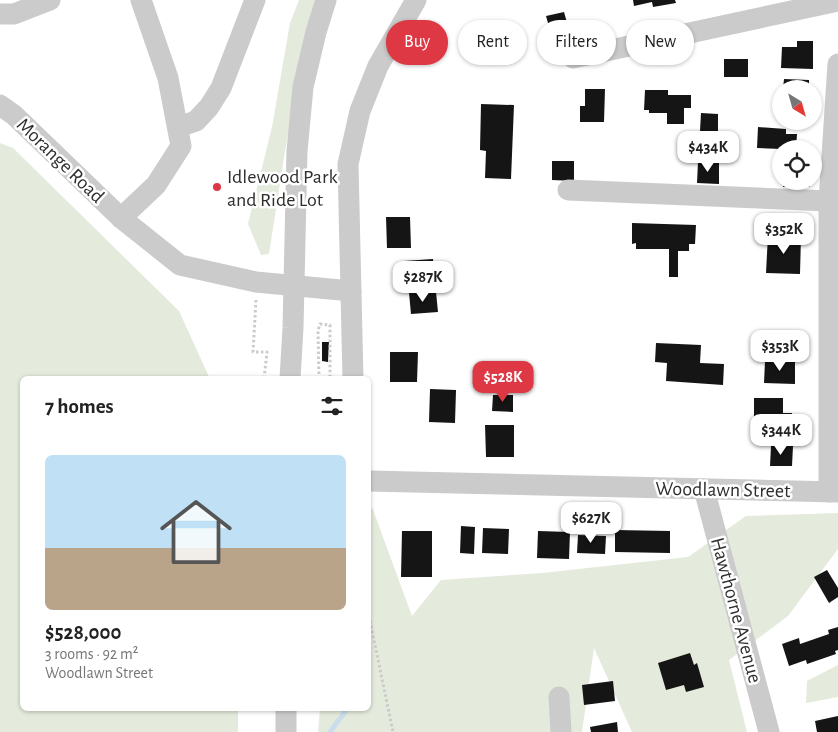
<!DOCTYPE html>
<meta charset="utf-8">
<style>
body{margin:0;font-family:"Alegreya Sans",sans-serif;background:#f6f6f6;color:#222;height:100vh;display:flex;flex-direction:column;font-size:19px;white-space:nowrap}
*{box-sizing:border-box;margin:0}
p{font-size:16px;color:#767676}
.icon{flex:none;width:28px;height:28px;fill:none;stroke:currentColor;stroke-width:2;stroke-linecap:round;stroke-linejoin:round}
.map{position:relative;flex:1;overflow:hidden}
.side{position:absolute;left:20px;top:376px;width:351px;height:335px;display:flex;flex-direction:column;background:#fff;border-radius:8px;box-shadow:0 1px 4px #0004}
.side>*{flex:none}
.top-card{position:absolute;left:386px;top:20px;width:376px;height:45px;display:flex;gap:10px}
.needle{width:32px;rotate:143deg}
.fabs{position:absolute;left:772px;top:80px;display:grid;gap:10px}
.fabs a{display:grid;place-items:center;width:50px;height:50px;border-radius:50%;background:#fff;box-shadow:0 1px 4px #0004;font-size:25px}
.price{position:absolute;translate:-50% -42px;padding:0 11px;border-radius:10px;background:#fff;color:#222;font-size:16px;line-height:32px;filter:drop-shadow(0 1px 2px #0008)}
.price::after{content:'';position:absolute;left:50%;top:30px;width:15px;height:11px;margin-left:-8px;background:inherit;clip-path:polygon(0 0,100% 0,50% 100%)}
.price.active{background:#dd3843;color:#fff}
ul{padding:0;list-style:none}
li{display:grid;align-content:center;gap:10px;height:265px;padding:0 25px}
li span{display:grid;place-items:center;height:155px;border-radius:8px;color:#555}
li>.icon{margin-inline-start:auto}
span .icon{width:90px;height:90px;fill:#fffc;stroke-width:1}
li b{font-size:21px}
h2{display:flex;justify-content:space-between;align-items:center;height:60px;padding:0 25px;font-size:21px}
.tag{padding:0 18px;border-radius:22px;background:#fff;box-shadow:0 1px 4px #0004;font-size:18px;line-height:45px}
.tag.active{background:#dd3843;color:#fff}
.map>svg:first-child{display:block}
.green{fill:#e4ebdc}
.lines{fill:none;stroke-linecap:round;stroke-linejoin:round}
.stream{stroke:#c9ddea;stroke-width:5}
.building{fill:#151515}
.path{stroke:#cbcbcb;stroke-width:3;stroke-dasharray:2.5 2.5;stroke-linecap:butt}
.minor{stroke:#cbcbcb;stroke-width:21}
.poi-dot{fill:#dd3843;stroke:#fff;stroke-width:2}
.labels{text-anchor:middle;stroke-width:5;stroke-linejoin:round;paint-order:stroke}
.street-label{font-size:20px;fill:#2e2e2e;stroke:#fff}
.poi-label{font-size:20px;fill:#2e2e2e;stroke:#fff;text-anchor:start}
</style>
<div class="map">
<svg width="838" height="732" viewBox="0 0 838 732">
<rect width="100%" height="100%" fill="#fff"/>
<!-- green -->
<g class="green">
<path d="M299,0h18l-17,67 -15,84 -16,103 -8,1 -13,-31 24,-97 18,-104z"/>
<path d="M0,143l13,5 166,163 31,68h-188v330h216v23h-238z"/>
<path d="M372,507l40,109 29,-36 101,-7 146,-16 58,-41 92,-3v36l-50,67 -59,44 18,72h-115l-38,-84 -12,84h-264l2,-23h49v-190z"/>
<path d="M838,665v32l-32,6 1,-22z"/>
</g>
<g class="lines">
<!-- stream -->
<path class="stream" d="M330,732l17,-23"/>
</g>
<!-- building -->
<g class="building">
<path d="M633,0h42l1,3 -23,4 -1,-5 -18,4z"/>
<path d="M564,12l6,21 -18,4 -6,-21z"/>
<path d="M797,41h16v28l-32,-1 1,-21h15z"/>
<rect x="724" y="59" width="24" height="18"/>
<path d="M784,79l25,1v7h4v2h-30z"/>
<path d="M585,89h20l-1,33h-24v-16h5z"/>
<path d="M645,90h23v5h23v13h-7v16h-17v-11h-18v-3h-5z"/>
<path d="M481,104l33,1 -3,74 -26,-1 1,-27 -6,-1z"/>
<path d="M701,113l17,1v18l-18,-1z"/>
<path d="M758,127l28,2v5h11l-1,15h-15l-24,-1z"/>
<path d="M552,161h22v20l-22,-1z"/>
<path d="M698,162l21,1v21l-22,-1z"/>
<rect x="783" y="181" width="27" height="6"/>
<path d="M386,217h24l1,31h-24z"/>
<path d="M632,223l64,2 -1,19h-6v7h-11v26h-9v-28h-33v-6l-4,1z"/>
<path d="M768,235l33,1 -1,38 -34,-1z"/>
<path d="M433,259l1,20 -29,2 -1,-20z"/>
<path d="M436,292l2,20 -27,2 -2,-21z"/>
<path d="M322,342h7l-1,20 -6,-1z"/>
<path d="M656,343l45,2 -1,18 24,1 -1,21 -57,-4 1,-18 -12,-1z"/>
<path d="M390,352h28l-1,30h-27z"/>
<path d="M765,361h30v23l-31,-1z"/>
<path d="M430,389l26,1 -1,33 -26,-1z"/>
<path d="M493,395h20v17l-21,-1z"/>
<path d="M754,398h29v15h9v22h-23v-15l-15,-1z"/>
<path d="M485,425h29v32h-28z"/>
<path d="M771,446h22l-1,20h-22z"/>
<path d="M461,526l14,1 -1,27 -14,-1z"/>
<path d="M483,528l26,1 -1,25 -26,-1z"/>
<path d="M615,530l55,1v22l-55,-1z"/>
<path d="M402,531h30v46h-31z"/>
<path d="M538,531l32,1 -1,27 -32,-1z"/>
<path d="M578,535l28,1 -1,18 -28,-1z"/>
<path d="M827,570l11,18v9l-9,6 -15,-26z"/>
<path d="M838,627v23l-3,1 1,3 -29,10 -1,-4 -17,6 -7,-22 17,-6 1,6 29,-10 -1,-4z"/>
<path d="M690,653l4,12 3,-2 7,24 -18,5 -2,-7 -18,5 -8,-27z"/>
<path d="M613,681l2,20 -31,4 -2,-20z"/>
<path d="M838,716v16h-21l-2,-11z"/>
<path d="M617,722l1,10h-27l-1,-5z"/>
</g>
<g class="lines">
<!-- path -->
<g class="path">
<path d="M256,300l-3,52h14l-3,27"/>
<path d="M319,379l-1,-48 2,-7 10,1v54"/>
<path d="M369,616l24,116"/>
</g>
<!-- minor -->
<g class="minor">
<path d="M0,14h14l36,-14"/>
<path d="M573,58l265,-57"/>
<path d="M0,105l14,10 107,103 59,47 76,17 95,9"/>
<path d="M178,127l18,-6 13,-14 12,-19 34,-88"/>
<path d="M568,190l261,11"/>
<path d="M121,218l35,-33 25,-39 -13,-68 -27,-78"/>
<path d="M290,379l3,-51 4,-177 6,-64 13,-55 10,-32"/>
<path d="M353,379l-5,-215 12,-53 18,-45 38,-66"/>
<path d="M369,481l469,11"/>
<path d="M704,489l65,243"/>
<path d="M829,492v-291l9,-137"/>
<path d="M559,697l2,35"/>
<path d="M286,732v-23"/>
</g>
</g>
<!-- markers -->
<circle class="poi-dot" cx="217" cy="187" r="5"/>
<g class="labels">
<!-- street labels -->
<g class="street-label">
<text transform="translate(61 160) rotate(44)" y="7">Morange Road</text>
<text transform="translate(723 489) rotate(1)" y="7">Woodlawn Street</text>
<text transform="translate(737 610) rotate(75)" y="7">Hawthorne Avenue</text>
</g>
<!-- poi labels -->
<g class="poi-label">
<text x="227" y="183">Idlewood Park<tspan x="227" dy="23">and Ride Lot</tspan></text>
</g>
</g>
</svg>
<div class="fabs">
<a><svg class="needle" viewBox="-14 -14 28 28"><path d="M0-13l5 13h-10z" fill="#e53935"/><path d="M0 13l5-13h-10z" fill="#767676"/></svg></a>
<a><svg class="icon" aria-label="locate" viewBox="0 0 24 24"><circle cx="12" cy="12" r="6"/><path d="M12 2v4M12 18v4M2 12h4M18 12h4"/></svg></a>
</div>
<b class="price" style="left:708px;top:173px">$434K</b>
<b class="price" style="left:784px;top:255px">$352K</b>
<b class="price" style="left:423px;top:303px">$287K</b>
<b class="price" style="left:780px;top:372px">$353K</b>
<b class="price active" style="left:503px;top:403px">$528K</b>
<b class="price" style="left:781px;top:456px">$344K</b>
<b class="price" style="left:591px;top:544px">$627K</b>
<div class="top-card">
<a class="tag active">Buy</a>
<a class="tag">Rent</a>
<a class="tag">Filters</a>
<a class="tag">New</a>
</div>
<section class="side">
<h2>7 homes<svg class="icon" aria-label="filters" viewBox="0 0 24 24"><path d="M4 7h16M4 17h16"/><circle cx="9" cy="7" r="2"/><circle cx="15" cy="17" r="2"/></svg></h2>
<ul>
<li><span style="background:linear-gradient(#bfe0f5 60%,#b9a48a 0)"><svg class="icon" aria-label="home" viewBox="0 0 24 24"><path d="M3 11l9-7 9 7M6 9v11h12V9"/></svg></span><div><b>$528,000</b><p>3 rooms · 92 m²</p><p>Woodlawn Street</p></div></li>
</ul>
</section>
</div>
